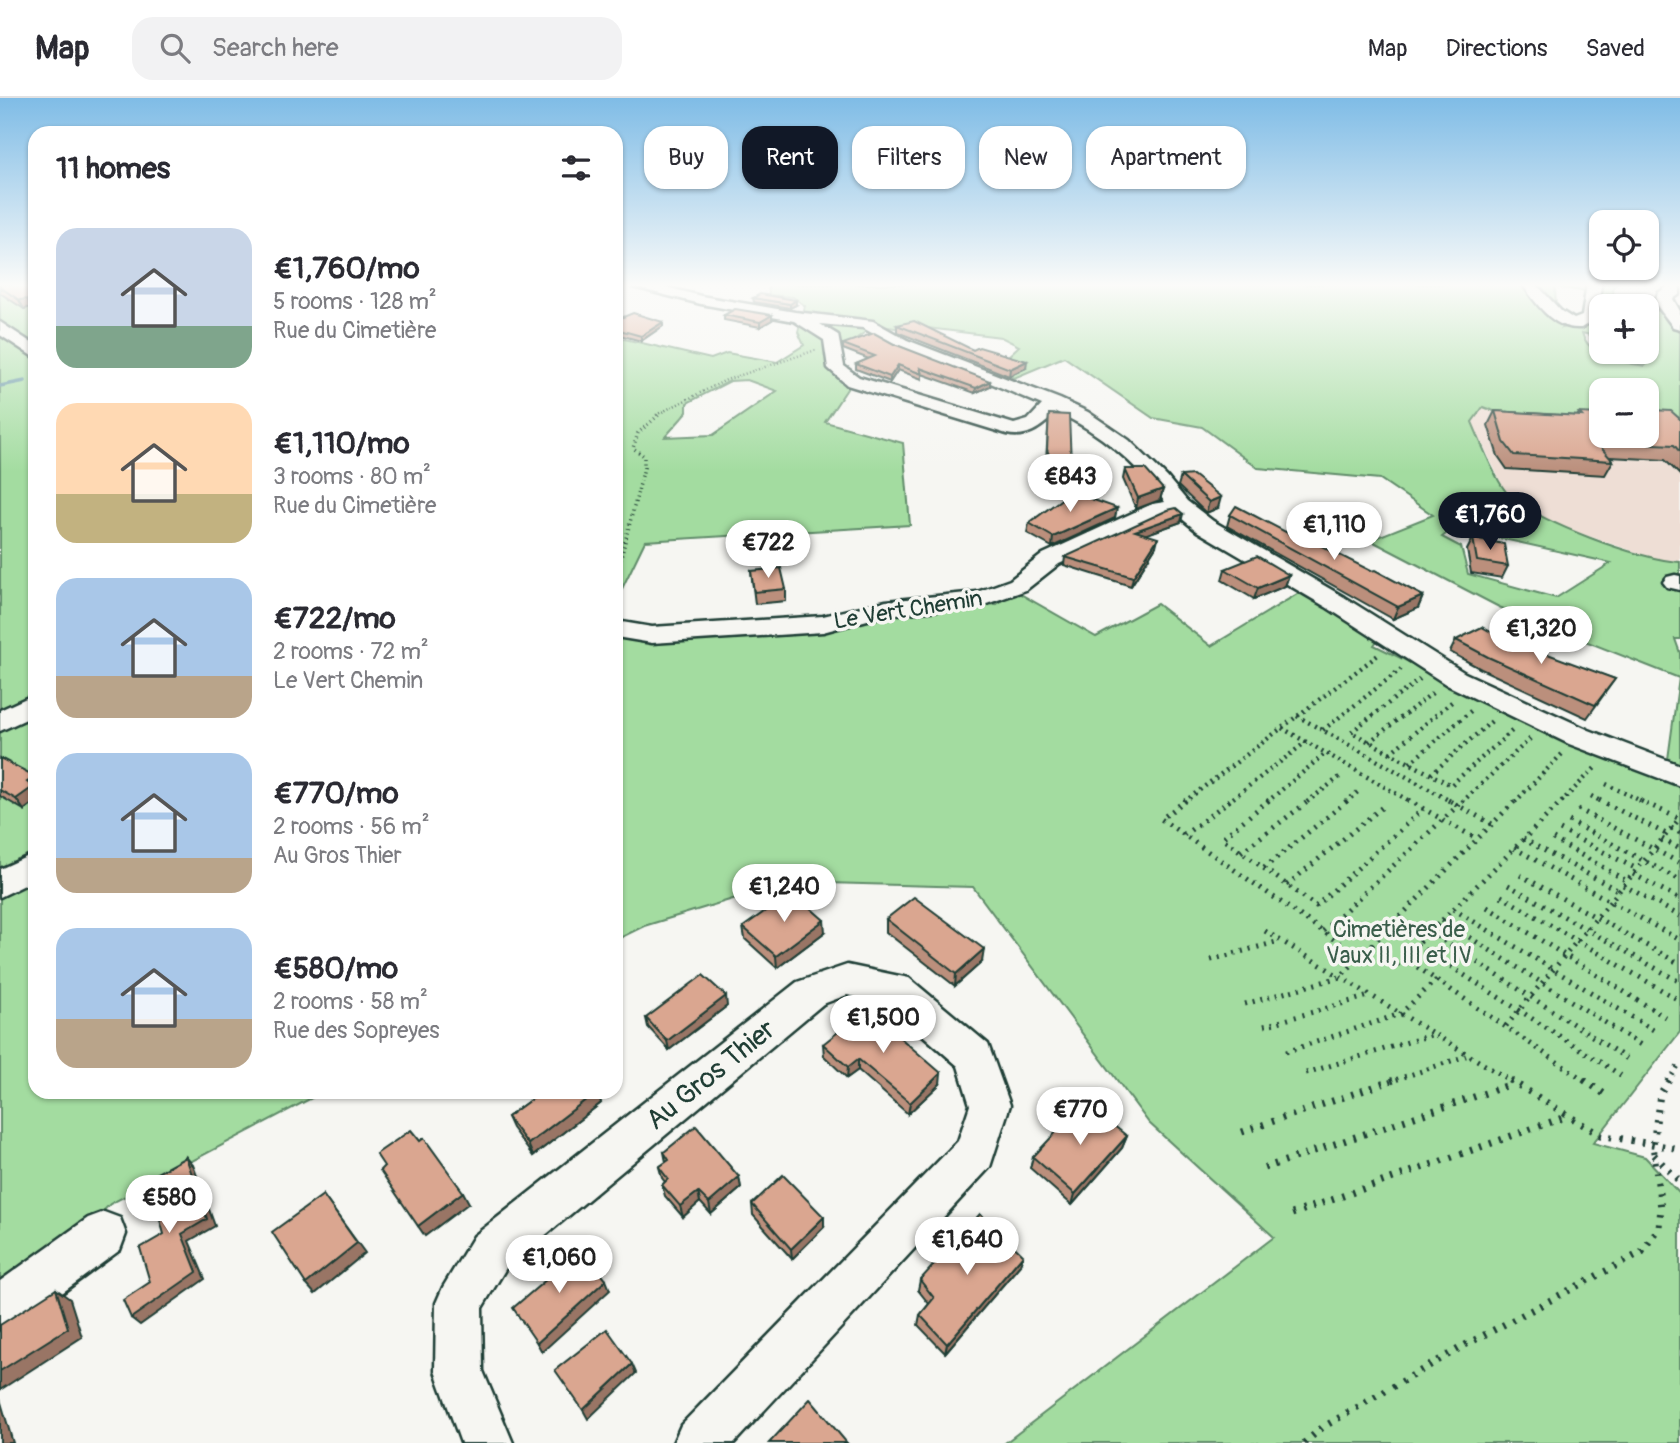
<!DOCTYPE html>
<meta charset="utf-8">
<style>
body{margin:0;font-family:Pangolin,sans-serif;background:#f2f2f3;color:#2b2b33;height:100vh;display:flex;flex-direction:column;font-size:26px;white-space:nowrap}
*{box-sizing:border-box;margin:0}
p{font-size:23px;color:#7c7c81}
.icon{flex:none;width:38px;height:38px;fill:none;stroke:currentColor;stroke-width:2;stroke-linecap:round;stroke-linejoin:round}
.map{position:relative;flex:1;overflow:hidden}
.sheet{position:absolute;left:28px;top:28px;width:595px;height:973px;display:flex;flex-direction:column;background:#fff;border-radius:21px;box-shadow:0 2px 5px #0004}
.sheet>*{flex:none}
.top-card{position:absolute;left:644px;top:28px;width:665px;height:63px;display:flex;gap:14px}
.tools{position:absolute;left:1589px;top:112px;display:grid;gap:14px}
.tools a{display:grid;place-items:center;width:70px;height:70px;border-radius:14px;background:#fff;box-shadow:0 2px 5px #0004;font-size:35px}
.price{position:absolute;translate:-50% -60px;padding:0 16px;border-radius:24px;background:#fff;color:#222;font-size:23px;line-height:46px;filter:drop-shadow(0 2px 4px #0008)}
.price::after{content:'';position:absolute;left:50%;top:42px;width:21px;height:16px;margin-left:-10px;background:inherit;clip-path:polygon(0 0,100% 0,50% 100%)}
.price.on{background:#111827;color:#fff}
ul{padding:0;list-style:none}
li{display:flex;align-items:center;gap:21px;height:175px;padding:0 28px}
li span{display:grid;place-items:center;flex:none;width:196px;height:140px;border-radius:21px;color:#555}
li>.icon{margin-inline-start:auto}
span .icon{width:84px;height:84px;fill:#fffc;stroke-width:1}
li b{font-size:30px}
h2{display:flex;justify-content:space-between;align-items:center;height:84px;padding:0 28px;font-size:30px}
.chip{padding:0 24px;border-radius:21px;background:#fff;box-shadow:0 2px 5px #0004;font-size:24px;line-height:63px}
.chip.on{background:#111827;color:#fff}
header{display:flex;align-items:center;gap:42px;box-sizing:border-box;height:98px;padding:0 35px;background:#fff;border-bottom:2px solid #e1e1e2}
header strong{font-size:33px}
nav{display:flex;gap:38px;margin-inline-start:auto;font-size:24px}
.search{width:490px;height:63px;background:#f2f2f3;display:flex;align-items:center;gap:18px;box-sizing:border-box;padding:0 24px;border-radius:21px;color:#7c7c81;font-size:26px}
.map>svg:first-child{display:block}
.built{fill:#eeded5}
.green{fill:#a3dca0;stroke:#618c6a;stroke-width:2;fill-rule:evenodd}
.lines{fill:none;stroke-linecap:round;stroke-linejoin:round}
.stream{stroke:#5b909e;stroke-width:3.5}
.minor-casing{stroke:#1f3d34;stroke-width:5}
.major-casing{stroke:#1f3d34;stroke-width:5}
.path-far4{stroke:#1f3d34;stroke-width:2.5;stroke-dasharray:1 2.5;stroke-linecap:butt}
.path-far3{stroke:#1f3d34;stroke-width:3.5;stroke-dasharray:1 3.5;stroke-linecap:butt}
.path-far2{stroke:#1f3d34;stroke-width:4.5;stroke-dasharray:2 4.5;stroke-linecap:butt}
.path-far1{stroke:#1f3d34;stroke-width:5;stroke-dasharray:2 6;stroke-linecap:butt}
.path{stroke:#1f3d34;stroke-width:7;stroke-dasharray:2.5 8;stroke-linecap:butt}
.minor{fill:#f6f6f2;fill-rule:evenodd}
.major{fill:#f6f6f2;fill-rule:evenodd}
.wall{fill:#bb8f7c;stroke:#1f3d34;stroke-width:2}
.shaded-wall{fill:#997465;stroke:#1f3d34;stroke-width:2}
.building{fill:#daa690;stroke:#1f3d34;stroke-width:2}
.labels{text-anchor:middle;stroke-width:7;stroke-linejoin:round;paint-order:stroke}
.street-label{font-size:23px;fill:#1f3d34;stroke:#f6f6f2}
.park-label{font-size:23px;fill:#395d4a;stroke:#f6f6f2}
.near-street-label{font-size:28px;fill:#1f3d34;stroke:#f6f6f2}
</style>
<header>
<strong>Map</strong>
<div class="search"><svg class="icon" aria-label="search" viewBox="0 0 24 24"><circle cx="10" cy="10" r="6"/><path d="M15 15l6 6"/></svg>Search here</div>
<nav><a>Map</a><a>Directions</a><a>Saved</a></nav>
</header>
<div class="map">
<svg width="1680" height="1345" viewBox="0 0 1680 1345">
<rect width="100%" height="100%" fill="#f6f6f2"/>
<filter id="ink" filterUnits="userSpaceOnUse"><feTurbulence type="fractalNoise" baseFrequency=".0143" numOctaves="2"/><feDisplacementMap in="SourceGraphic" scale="14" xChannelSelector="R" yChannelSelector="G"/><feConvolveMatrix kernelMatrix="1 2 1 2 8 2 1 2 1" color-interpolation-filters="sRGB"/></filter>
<g filter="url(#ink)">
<!-- built -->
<path class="built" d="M1483,309l30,11 88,18h46v-17h33v143l-18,-1 -103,-35 -53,-33 -34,-71z"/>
<!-- green -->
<g class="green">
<path d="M0,186h35v573l-35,22z"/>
<path d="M768,186h848l-4,5 4,15 13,2h-28v32l-19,-5c5,23 43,30 63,33l5,-6 -14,-8h11v-43l15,2 18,18v90h-33v-29h-46v29l-88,-1 -30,-11 -11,15c7,16 24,61 36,72 29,28 132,66 172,68v77h-5l5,14v111l-12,-5 11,-81 -180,-71 -129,-67 63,-25 -53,-36 -122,-11 -56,-41 -49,-9 -89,-61 -50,21 -21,-8 26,-24 -18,-9 -98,-12 -8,3 -20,-3 -36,26 -3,18 15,14 -26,39 78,21 7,82 -265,16 -29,60v-264l95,22 16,-6 50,9 27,-17 -6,-13 7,-26 -12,-9 -24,-2zM1555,189l28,4 18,-4 -2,13 -5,5 3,15 -11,5 -24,3 3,-4 -9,-16zM747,282l30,11 -64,44 -48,2 22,-25v-9l43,-22zM1454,430l157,35 -55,35 -88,-24 -7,-27 -19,-10z"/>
<path d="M1304,492l77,45 -7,10 201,98 105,41v248l-87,111 52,14 35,37v249h-675l269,-206 -125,-114 -176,-236 -184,-5 -145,44 -28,14v-307l208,-4 69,-15 104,-10 18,-13 81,46 61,-33 54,42z"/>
<path d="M35,777v217h288l-213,112 -41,42 -69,41v-394z"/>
</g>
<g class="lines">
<!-- stream -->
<path class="stream" d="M0,288l25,-5"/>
<!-- minor casing -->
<g class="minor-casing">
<g id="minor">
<path d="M631,186h23l47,12 94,16 78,9 34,19 153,59 28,13 41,28 38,37 20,24 26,20 131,76 121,76 124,57 91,35v21l-111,-42 -122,-59 -121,-78 -129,-76 -22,-18 -10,2 -106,49 -33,26 -45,16 -95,9 -63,17 -171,11 -36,-6v-16l36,6 171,-11 63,-15 91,-9 33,-12 33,-26 109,-50 13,-2c-28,-38 -66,-71 -109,-90 -12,14 -29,27 -49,22l-160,-49 -19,-17 -4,-28 -30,-19 -93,-17 -68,-17zM820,226l43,4 32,18 91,35 56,24 -14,15 -14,4 -155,-47 -15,-11 -6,-31z"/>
<path d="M1522,186h14l25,27 13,8 8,-3 5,-32h14l-4,34 -16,10c-28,2 -44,-24 -59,-44z"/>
<path d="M0,224l35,23v13l-35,-23z"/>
<path d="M1675,477l5,1v14l-13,-3 -4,-5 4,-5z"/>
<path d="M35,596v21l-35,16v-21z"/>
<path d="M35,755v27l-35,17v-28z"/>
<path d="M847,867l62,13 79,66 22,61 -20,62 -256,276h-61l8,-18 277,-284 12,-36 -12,-39 -72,-63 -39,-8 -24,9 -317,264 -24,40 1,63 30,72h-52l-26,-72 1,-68 7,-16 31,-51 323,-254z"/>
<path d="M104,1114l16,6 6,16 -6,16 -77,57 -43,23v-49l88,-63z"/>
</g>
</g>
<!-- major casing -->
<g class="major-casing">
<path id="major" d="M1671,186h9v10l-7,5 7,12v18l-7,-2 -18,-24 3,-10z"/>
</g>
<!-- path-far4 -->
<path class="path-far4" d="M656,317l70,-35 90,-30"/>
<!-- path-far3 -->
<path class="path-far3" d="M616,479l28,-109v-12l-11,-8 5,-15 22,-19"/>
<!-- path-far2 -->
<g class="path-far2">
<path d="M1420,581l-69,53 100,53 63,-56"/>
<path d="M1297,618l155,86"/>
<path d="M1282,630l129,74"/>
<path d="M1323,632l78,-61"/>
<path d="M1369,644l66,-51"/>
<path d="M1390,655l64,-53"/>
<path d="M1410,665l63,-54"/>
<path d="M1431,676l63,-55"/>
<path d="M1606,686l37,18"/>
<path d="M1591,698l11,6"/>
<path d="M1184,704l194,-147"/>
<path d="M1228,704l78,-60"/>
<path d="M1267,704l59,-49"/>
<path d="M1307,704l34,-26"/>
<path d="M1346,704l13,-11"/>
<path d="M1462,704l70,-65"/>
<path d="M1515,704l49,-50"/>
<path d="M1561,704l36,-36"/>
</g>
<!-- path-far1 -->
<g class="path-far1">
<path d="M1186,702l-25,19 199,138"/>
<path d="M1269,702l-47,38 94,68 107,-97"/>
<path d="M1408,702l69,39"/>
<path d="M1448,702l44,24"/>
<path d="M1599,702l67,34"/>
<path d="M1639,702l41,19"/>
<path d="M1578,711l102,54"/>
<path d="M1569,723l111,59"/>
<path d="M1671,730l9,5"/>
<path d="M1560,732l77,39"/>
<path d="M1184,737l46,-35"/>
<path d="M1523,741l96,52"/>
<path d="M1553,741l74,42"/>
<path d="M1662,741l18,10"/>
<path d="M1514,750l166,92"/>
<path d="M1241,754l69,-52"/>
<path d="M1264,770l84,-68"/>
<path d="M1633,776l47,25"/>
<path d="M1520,777l160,89"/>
<path d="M1287,787l99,-81"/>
<path d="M1508,787l172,97"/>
<path d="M1623,787l57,31"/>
<path d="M1501,798l176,103"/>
<path d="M1487,809l178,110"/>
<path d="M1453,811l202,122"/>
<path d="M1442,822l202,127"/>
<path d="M1265,833l248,151"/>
<path d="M1323,833l141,-131"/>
<path d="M1430,834l199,128"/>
<path d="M1417,847l205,131"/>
<path d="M1404,860l183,124"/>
<path d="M1211,862l69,-19"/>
<path d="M1397,867l166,-165"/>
<path d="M1245,906l95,-27 176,-177"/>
<path d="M1264,928l105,-30"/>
<path d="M1506,928l174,-208"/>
<path d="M1286,954l114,-38 36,-34"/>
<path d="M1306,975l125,-38"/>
<path d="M1389,984l77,-26"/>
<path d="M1668,984l12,-19"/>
</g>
<!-- path -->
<g class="path">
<path d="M1510,982l90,55 80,14"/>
<path d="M1584,982l23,16"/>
<path d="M1242,1034l152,-52"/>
<path d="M1654,1057l26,27"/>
<path d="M1264,1070l248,-84"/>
<path d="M1292,1116l273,-97"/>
<path d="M1304,1345l19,-16 144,-83 175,-92 17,-25 2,-19 -8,-63 7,-51 9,-14"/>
</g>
<!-- minor -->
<use href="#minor" class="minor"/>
<!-- major -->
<use href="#major" class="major"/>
</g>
<!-- wall -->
<g class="wall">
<path d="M0,186h35v26l-4,-3 -7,2 -24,-16z"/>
<path d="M753,200l43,7 -6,3 -36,-6z"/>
<path d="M724,217l48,5 -12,7 -36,-7z"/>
<path d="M616,222l47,2v4l-22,15 -25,-7z"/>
<path d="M897,227l76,25 53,18 -17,8 -112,-44z"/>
<path d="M843,246h51l96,42 -15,7 -53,-19v5l-24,-9 -8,12 -34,-13v-5l13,-5 -26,-10z"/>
<path d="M1653,312l27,9v56l-15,-15 -56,-3 4,4 -8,14 -98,-6 -9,-13 -10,-31 7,-14 82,5 2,-3 22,23 46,-16z"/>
<path d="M1049,316l22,50 -2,10h-18l-5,-14z"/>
<path d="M1125,371l38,20 -3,11 -24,9 -13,-30z"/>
<path d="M1181,378l37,32 -12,5 -28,-27z"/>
<path d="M1230,417l67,23 126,58 -5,12 -25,11 -166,-93z"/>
<path d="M1115,420l-63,29 -25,-14 2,-10z"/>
<path d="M1181,424l-34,12 9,12 -25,40 -67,-21 1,-8z"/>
<path d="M1473,440l35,28 -6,12 -31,-5 -4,-23z"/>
<path d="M1225,471l64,6 -4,11 -31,13 -32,-19z"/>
<path d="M751,473l35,18v12l-31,3z"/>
<path d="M1456,542l60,6 99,33 -28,39 -106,-49 -31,-17z"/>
<path d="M0,660l24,52 -24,-14z"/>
<path d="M886,821l96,43 -27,24 -69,-54z"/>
<path d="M743,829l82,5 -48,36 -32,-29z"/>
<path d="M727,908l-58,44 -21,-23 -2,-9z"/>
<path d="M823,946l117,40 -32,30 -50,-44 -11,8 -23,-22z"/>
<path d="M541,994h57l3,11 -68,53 -21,-28 -5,-11z"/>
<path d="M1127,1038l-5,12 -50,57 -42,-37 3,-11z"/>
<path d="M664,1054l75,25 2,11 -30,26 -11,-12 -17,15 -18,-21 -3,-11 3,-3 -3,-4 -3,-11 7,-5z"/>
<path d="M752,1106l72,23 -32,32 -39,-44z"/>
<path d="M1020,1167l-75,88 -27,-28 2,-10 9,-11 -11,-14 2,-10z"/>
</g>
<!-- shaded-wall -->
<g class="shaded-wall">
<path d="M27,201l4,8 -7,2 -5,-9z"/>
<path d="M796,202v5l-6,3v-4z"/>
<path d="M772,217v5l-12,7v-5z"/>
<path d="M663,224v4l-22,15v-5z"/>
<path d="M1027,263l-1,7 -17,8 1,-7z"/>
<path d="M898,267v5l-8,12v-5z"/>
<path d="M990,283v5l-15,7 1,-5z"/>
<path d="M1163,391l-3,11 -24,9 2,-11z"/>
<path d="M1221,399l-3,11 -12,5 3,-11z"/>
<path d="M1117,410l-2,10 -63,29 1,-10z"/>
<path d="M1183,416l-2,8 -48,17 2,-8z"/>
<path d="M1158,440l-2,8 -25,40 2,-9z"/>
<path d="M1289,477l-4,11 -31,13 4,-11z"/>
<path d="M1423,498l-5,12 -25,11 5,-12z"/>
<path d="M35,679v25l-11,8 -8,-11 11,-17z"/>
<path d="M824,822l1,12 -48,36 -1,-12z"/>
<path d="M984,851l-2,13 -27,24 1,-12z"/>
<path d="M726,898l1,10 -58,44 -2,-9z"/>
<path d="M858,961v11l-11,8 1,-11z"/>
<path d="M941,975l-1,11 -32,30 2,-11z"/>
<path d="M596,994h2l3,11 -68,53 -5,-12z"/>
<path d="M1127,1038l-5,12 -50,57 3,-11z"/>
<path d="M186,1059l7,8 22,61 -26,15 16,38 -65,46 -9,-7 51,-84z"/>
<path d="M739,1079l2,11 -30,26 -2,-11z"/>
<path d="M463,1094l6,11 -44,33 -7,-10z"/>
<path d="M698,1094l2,10 -17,15 -3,-11z"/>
<path d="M323,1097l42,58 -50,41 -9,-10z"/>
<path d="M824,1119v10l-32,32 -1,-10z"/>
<path d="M1023,1157l-3,10 -75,88 2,-9z"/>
<path d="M606,1182l4,10 -68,62 -5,-9z"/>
<path d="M56,1191l14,10 12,38 -82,53v-19z"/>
<path d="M632,1266l4,9 -48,46 -5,-9z"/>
<path d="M0,1301l13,44h-13z"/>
</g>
<!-- building -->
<g class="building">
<path d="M0,186h35v20l-8,-5 -8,1 -19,-13z"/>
<path d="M760,196l36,6 -6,4 -37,-6z"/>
<path d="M735,211l37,6 -12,7 -36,-7z"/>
<path d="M633,215l30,9 -22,14 -25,-7v-9z"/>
<path d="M914,223l59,29 6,-3 48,14 -17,8 -113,-44z"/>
<path d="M874,235l20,11 96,37 -14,7 -56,-20 2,6 -24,-9 -8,12 -34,-13 19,-8 -32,-12z"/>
<path d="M1653,312l18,1 9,8v33l-6,-7 -79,-4 18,20 -99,-6 -10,-13 -9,-31 87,5 -3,-3 22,1v22h46v-16l7,-1z"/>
<path d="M1049,316l20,1 2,49h-19l-5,-15z"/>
<path d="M1125,371h20l18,20 -25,9z"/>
<path d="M1193,377l28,22 -12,5 -28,-26z"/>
<path d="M1071,394l46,16 -64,29 -24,-14z"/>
<path d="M1236,408l61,32 5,-2 69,35 4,-1 48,26 -25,11 -168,-92z"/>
<path d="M1176,410l7,6 -48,17 23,7 -25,39 -68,-20 103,-47z"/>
<path d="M1473,440l31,6 4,22 -31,-5z"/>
<path d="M1257,458l32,19 -31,13 -33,-19z"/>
<path d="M781,470l5,21 -32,3 -3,-21z"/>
<path d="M1482,529l34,19 2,-3 97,36 -20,26 -107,-48 -32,-17z"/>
<path d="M0,660l35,18v1l-8,5 6,5 -17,12 -16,-9z"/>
<path d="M792,794l32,28 -48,36 -33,-29z"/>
<path d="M914,799l70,52 -28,25 -70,-55z"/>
<path d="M703,877l23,21 -59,45 -21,-23z"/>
<path d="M867,911l74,64 -31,30 -52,-44 -10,8 -25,-23z"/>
<path d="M541,994h55l-68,52 -21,-27z"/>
<path d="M1084,1004l43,34 -52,58 -42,-37z"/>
<path d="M696,1028l43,51 -30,26 -11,-11 -18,14 -18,-21 6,-6 -9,-12 10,-7 -5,-8z"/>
<path d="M411,1032l9,11 4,-3 39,54 -45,34 -38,-56 4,-4 -8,-12z"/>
<path d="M186,1059l21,62 -25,15 15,38 -66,46 -8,-18 27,-18 -10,-34 24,-14 -16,-56z"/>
<path d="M783,1077l41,42 -33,32 -39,-45z"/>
<path d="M323,1097l34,48 -51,41 -34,-52z"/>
<path d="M980,1116l43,41 -76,89 -27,-29 14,-17 -14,-18z"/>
<path d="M582,1151l24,31 -69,63 -24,-35z"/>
<path d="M56,1191l12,39 -68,43v-46z"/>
<path d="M607,1231l25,35 -49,46 -28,-40z"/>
<path d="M810,1301l37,44h-78z"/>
</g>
</g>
<!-- sky -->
<linearGradient id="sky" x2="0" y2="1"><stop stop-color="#7fbce6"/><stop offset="0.5" stop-color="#fbfbf9"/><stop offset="1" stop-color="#fbfbf9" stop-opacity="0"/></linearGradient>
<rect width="1680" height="374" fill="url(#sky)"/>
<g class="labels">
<!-- street labels -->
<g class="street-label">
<text transform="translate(908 511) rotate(-9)" y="8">Le Vert Chemin</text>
</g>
<!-- park labels -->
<g class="park-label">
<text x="1399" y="839">Cimetières de<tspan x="1399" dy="26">Vaux II, III et IV</tspan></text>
</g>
<!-- near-street labels -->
<g class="near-street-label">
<text transform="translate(710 976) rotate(-39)" y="10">Au Gros Thier</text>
</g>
</g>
</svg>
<div class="tools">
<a><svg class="icon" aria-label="locate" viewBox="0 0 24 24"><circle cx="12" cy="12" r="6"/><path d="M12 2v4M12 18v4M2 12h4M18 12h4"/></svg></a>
<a>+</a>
<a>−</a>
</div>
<b class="price" style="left:1070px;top:416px">€843</b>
<b class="price on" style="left:1490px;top:454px">€1,760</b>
<b class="price" style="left:1334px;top:464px">€1,110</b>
<b class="price" style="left:768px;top:482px">€722</b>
<b class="price" style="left:1541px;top:568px">€1,320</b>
<b class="price" style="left:784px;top:826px">€1,240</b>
<b class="price" style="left:883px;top:957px">€1,500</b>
<b class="price" style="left:1080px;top:1049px">€770</b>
<b class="price" style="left:169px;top:1137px">€580</b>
<b class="price" style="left:967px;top:1179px">€1,640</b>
<b class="price" style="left:559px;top:1197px">€1,060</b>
<div class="top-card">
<a class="chip">Buy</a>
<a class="chip on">Rent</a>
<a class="chip">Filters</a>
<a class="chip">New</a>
<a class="chip">Apartment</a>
</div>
<section class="sheet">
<h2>11 homes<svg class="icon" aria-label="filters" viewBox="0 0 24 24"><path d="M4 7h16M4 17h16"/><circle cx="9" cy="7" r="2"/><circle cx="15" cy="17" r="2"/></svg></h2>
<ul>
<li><span style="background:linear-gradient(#c9d6e8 70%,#7fa58c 0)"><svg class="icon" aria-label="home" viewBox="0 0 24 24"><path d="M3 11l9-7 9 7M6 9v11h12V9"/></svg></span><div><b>€1,760/mo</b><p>5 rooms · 128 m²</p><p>Rue du Cimetière</p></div></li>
<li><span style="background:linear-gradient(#ffd9b3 65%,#c2b280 0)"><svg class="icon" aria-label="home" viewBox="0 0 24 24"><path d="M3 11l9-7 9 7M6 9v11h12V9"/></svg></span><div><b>€1,110/mo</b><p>3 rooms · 80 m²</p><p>Rue du Cimetière</p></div></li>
<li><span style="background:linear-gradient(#a9c7e8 70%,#b9a48a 0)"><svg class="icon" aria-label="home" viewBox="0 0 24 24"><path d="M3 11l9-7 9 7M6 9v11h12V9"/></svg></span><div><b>€722/mo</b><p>2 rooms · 72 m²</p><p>Le Vert Chemin</p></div></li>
<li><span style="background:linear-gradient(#a9c7e8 75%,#b9a48a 0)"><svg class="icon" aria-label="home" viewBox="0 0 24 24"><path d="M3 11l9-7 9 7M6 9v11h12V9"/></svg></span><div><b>€770/mo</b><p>2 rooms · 56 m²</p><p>Au Gros Thier</p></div></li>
<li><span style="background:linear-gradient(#a9c7e8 65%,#b9a48a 0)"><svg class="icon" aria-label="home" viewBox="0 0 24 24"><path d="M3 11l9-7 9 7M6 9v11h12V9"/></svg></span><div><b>€580/mo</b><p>2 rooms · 58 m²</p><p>Rue des Sopreyes</p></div></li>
</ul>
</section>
</div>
